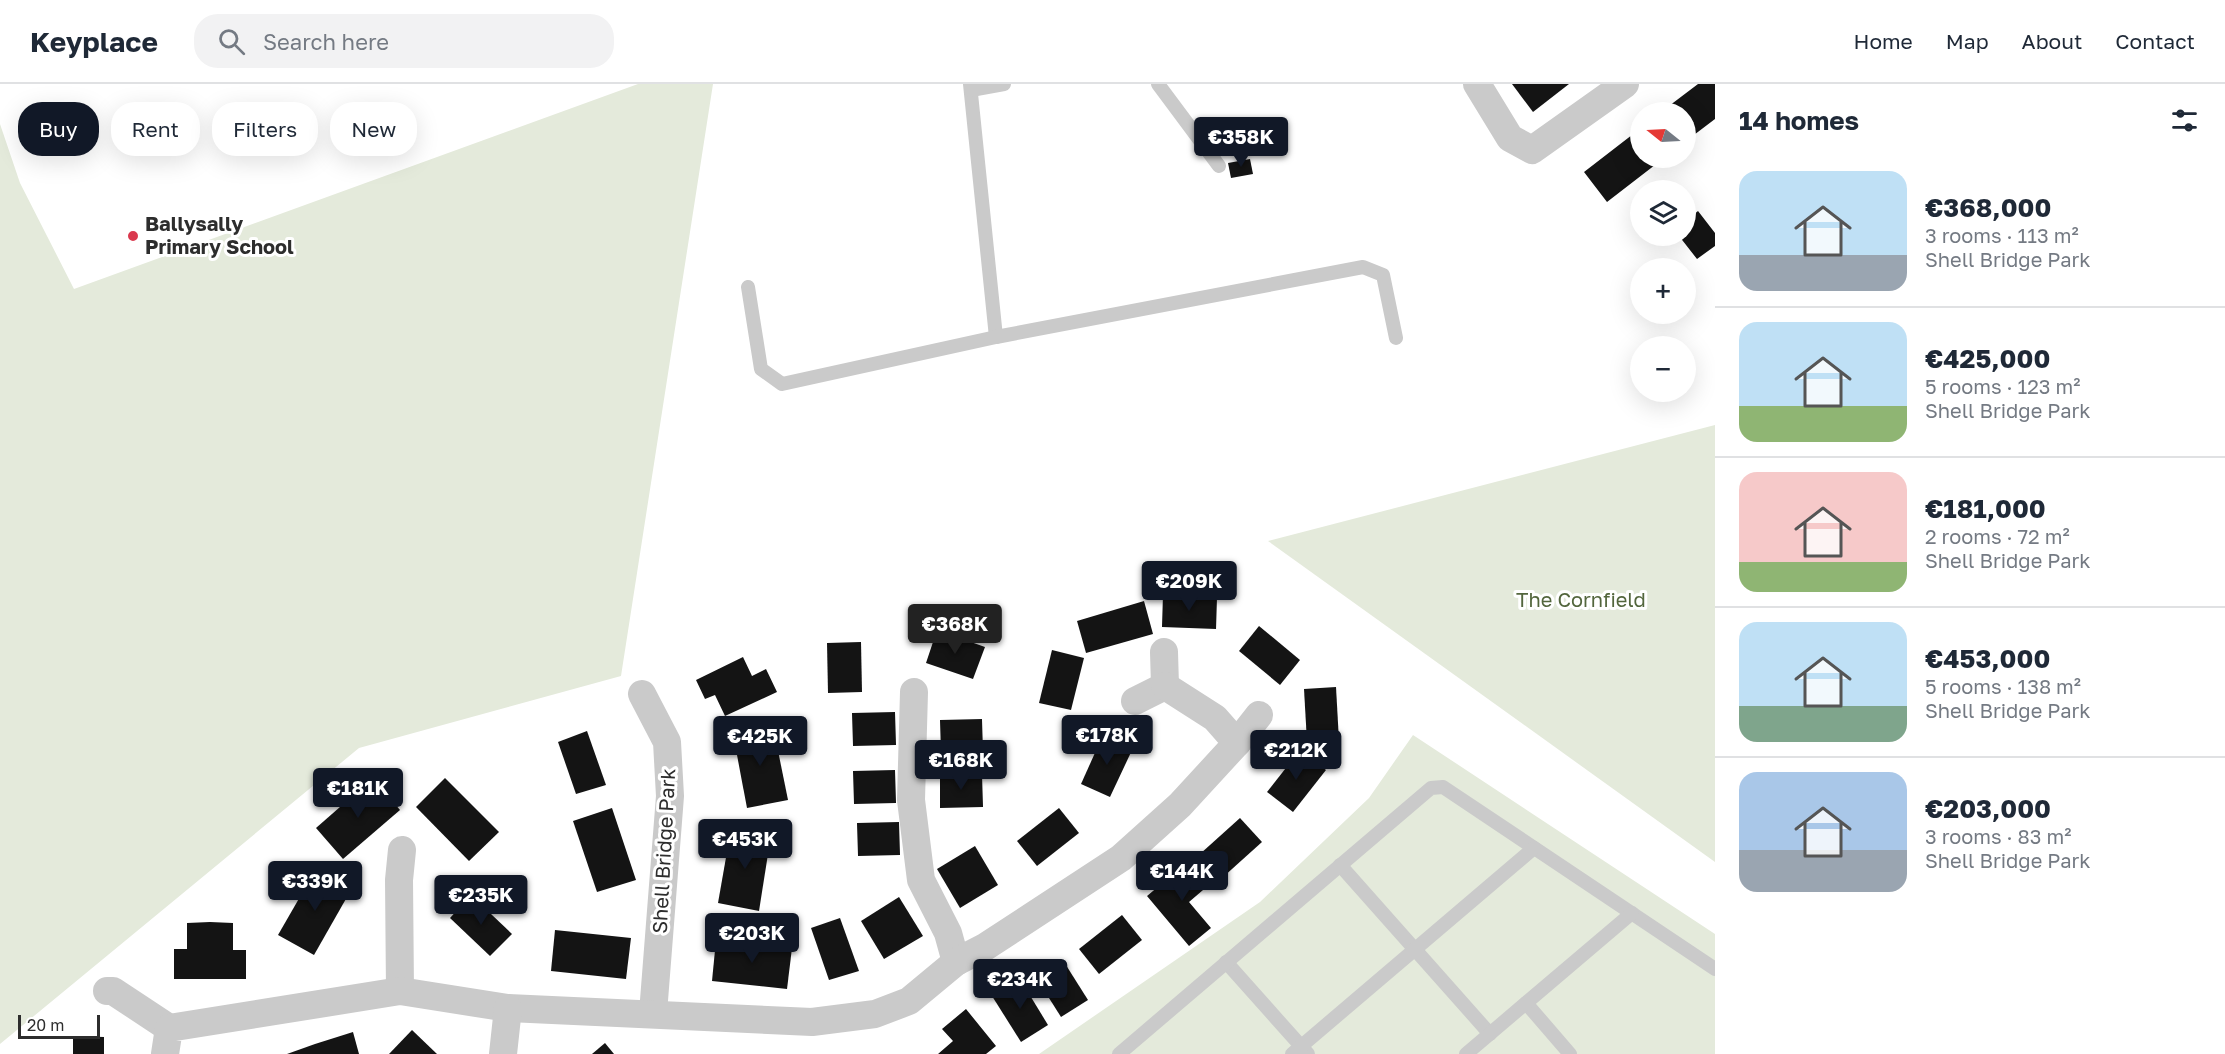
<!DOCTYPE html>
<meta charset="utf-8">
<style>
body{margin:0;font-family:"Golos Text",sans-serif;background:#f2f2f3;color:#1f2937;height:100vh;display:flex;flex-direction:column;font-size:22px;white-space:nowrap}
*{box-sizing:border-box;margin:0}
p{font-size:20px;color:#747a83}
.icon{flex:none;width:33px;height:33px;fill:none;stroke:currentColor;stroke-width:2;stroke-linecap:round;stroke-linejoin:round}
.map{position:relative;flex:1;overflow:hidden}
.panel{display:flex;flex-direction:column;background:#fff;width:510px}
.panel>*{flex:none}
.top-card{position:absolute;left:18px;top:18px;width:570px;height:54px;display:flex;gap:12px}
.needle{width:39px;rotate:288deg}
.fabs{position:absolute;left:1630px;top:18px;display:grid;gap:12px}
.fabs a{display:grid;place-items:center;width:66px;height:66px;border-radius:50%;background:#fff;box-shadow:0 6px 24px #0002;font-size:30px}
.scale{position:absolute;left:18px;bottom:15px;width:82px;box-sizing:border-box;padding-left:6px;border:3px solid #2d2d2d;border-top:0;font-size:16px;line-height:21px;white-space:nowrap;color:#2d2d2d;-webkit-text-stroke:4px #fff;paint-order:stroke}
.price{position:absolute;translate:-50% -51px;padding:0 14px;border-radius:6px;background:#111827;color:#fff;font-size:20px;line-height:39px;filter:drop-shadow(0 2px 3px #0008)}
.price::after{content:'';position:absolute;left:50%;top:36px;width:18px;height:14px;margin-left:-9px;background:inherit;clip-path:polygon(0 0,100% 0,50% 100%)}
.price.on{background:#222;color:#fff}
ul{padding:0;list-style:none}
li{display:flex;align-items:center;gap:18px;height:150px;padding:0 24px}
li+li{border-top:2px solid #e0e1e3}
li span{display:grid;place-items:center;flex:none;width:168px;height:120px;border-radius:18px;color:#555}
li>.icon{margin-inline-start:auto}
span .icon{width:72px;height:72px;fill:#fffc;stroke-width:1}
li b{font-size:26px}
h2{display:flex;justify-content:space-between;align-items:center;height:72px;padding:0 24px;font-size:26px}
.pill{padding:0 21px;border-radius:24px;background:#fff;box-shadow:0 6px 24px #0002;font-size:21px;line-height:54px}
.pill.on{background:#111827;color:#fff}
header{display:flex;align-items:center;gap:36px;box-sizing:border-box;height:84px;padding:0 30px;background:#fff;border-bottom:2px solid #e0e1e3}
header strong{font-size:28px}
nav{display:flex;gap:33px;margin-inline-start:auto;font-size:21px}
.search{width:420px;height:54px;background:#f2f2f3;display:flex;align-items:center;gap:15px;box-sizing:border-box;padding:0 21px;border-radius:24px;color:#747a83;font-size:22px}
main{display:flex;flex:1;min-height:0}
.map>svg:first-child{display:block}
.green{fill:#e4eadb}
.building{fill:#141414}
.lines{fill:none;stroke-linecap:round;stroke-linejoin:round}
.service{stroke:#cacaca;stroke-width:14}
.minor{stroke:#cacaca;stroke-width:28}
.poi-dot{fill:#da394e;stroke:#fff;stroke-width:2}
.labels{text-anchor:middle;stroke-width:6;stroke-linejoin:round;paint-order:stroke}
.poi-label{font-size:20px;font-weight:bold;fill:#2d2d2d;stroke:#fff;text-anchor:start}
.park-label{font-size:20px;fill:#53663d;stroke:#fff}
.street-label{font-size:20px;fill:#2d2d2d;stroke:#fff}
</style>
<header>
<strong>Keyplace</strong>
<div class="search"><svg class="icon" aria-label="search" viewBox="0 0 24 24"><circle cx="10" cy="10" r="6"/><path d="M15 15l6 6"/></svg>Search here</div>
<nav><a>Home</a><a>Map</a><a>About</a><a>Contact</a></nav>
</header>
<main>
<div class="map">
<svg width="1715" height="970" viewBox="0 0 1715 970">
<rect width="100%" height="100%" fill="#fff"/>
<!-- green -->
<g class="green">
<path d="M638,0h75l-92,592 -262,72 -359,296v-920l20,59 54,106z"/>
<path d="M1715,341v437l-447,-321z"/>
<path d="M1413,651l302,199v120h-676l221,-152 109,-104z"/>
</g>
<!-- building -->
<g class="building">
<path d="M1512,0h57l-36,28z"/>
<path d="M1698,0h17v35l-29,22v-29h-25z"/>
<path d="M1641,44v30h23l-57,44 -23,-30z"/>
<path d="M1250,75l3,15 -22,4 -3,-15z"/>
<path d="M1698,127l17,22v13l-18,13 -18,-23h7v-15z"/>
<path d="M1163,510l54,3 -1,32 -54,-2z"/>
<path d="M1144,517l9,33 -67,19 -9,-32z"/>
<path d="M1259,542l41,34 -20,25 -41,-34z"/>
<path d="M937,546l48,17 -12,32 -47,-16z"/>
<path d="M861,558l1,50 -34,1 -1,-50z"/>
<path d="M1052,566l32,8 -13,52 -32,-7z"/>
<path d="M743,573l9,19 14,-7 11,23 -52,24 -10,-21 -10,4 -9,-19z"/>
<path d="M1336,603l3,54 -32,1 -3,-53z"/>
<path d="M895,628l1,33 -43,1 -1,-33z"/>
<path d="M982,635l1,33 -42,1 -1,-33z"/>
<path d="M773,642l15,74 -41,8 -14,-74z"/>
<path d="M587,647l19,54 -30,9 -18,-52z"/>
<path d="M1103,651l30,13 -23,49 -29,-13z"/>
<path d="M1300,666l26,20 -33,42 -26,-20z"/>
<path d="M895,686l1,33 -42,1 -1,-33z"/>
<path d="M982,690l1,33 -43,1v-33z"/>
<path d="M373,694l27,32 -57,49 -27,-31z"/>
<path d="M445,694l54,54 -30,29 -53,-54z"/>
<path d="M612,724l24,72 -39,12 -24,-71z"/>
<path d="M1059,724l20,25 -42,33 -20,-25z"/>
<path d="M1240,734l22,24 -40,36 -22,-24z"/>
<path d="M899,738l1,33 -42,1 -1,-33z"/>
<path d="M731,745l40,6 -12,76 -41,-8z"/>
<path d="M975,762l23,39 -38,23 -23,-39z"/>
<path d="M1190,776l20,24 -21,18 22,26 -22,18 -42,-50z"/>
<path d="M316,785l35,21 -37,65 -36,-20z"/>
<path d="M471,811l41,39 -22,22 -40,-38z"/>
<path d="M899,813l24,39 -39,23 -23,-38z"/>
<path d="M1122,831l20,25 -43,34 -20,-25z"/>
<path d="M840,834l19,53 -30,9 -18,-52z"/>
<path d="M210,838l23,1v27h13v29h-72v-30h13v-26z"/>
<path d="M555,846l76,8 -5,41 -75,-8z"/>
<path d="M716,856l76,8 -5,41 -75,-8z"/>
<path d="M1064,878l24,38 -27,17 -24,-38z"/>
<path d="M1020,895l28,46 -27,17 -29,-46z"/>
<path d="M966,925l30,37 -10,8h-48l15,-13 -11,-12z"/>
<path d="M412,946l25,24h-48z"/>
<path d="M353,948l6,22h-72l28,-10z"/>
<path d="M73,952l31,1v17h-31z"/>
<path d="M605,959l9,11h-22z"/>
</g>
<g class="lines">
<!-- service -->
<g class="service">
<path d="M970,0l26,253"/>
<path d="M1158,0l61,82"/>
<path d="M971,6l33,-6"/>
<path d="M748,203l13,82 21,15 214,-47 367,-70 20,8 13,63"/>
<path d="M1340,781l150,169"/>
<path d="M1226,878l82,92"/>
<path d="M1526,919l44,51"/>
<path d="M1119,970l312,-266 12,-1 272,182"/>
<path d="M1292,970l242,-206"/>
<path d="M1466,970l166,-141"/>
</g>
<!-- minor -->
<g class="minor">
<path d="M1477,0l33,54 22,12 93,-66"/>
<path d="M914,608l-3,108 10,80 27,53 8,29"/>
<path d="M642,610l25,48 3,54 -17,217"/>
<path d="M1135,617l30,-15 -1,-34"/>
<path d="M1237,659l22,-28"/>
<path d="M107,907h6l56,37"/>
<path d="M400,907l-1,-111 3,-30"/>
<path d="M165,970l4,-26 231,-37 108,17 304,14 63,-8 34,-13 47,-39 29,-15 136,-89 59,-53 57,-62 -22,-25 -50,-32"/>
<path d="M503,970l5,-46"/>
</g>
</g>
<!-- markers -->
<circle class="poi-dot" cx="133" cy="152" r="6"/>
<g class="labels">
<!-- poi labels -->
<g class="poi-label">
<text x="145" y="147">Ballysally<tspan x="145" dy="23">Primary School</tspan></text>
</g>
<!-- park labels -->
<g class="park-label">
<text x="1581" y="523">The Cornfield</text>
</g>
<!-- street labels -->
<g class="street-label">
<text transform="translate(664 767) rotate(-87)" y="7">Shell Bridge Park</text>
</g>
</g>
</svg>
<div class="fabs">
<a><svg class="needle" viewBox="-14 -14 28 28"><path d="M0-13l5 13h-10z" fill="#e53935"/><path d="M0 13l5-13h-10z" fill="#747a83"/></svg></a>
<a><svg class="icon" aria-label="layers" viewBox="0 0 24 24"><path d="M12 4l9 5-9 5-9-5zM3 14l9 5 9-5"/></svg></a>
<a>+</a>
<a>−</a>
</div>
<div class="scale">20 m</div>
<b class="price" style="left:1241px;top:84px">€358K</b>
<b class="price" style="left:1189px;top:528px">€209K</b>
<b class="price on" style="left:955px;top:571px">€368K</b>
<b class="price" style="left:1107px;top:682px">€178K</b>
<b class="price" style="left:760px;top:683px">€425K</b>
<b class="price" style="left:1296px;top:697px">€212K</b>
<b class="price" style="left:961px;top:707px">€168K</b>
<b class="price" style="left:358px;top:735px">€181K</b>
<b class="price" style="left:745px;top:786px">€453K</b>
<b class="price" style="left:1182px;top:818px">€144K</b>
<b class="price" style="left:315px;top:828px">€339K</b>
<b class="price" style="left:481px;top:842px">€235K</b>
<b class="price" style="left:752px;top:880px">€203K</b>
<b class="price" style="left:1020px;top:926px">€234K</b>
<div class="top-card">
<a class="pill on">Buy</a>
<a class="pill">Rent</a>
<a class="pill">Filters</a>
<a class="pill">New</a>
</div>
</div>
<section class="panel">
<h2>14 homes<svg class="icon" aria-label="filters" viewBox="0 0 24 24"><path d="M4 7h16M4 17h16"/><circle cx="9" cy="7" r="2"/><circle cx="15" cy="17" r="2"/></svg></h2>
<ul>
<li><span style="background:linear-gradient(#bfe0f5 70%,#9aa5b1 0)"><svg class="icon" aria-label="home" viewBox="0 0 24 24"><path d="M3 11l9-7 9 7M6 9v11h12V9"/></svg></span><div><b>€368,000</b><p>3 rooms · 113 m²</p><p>Shell Bridge Park</p></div></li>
<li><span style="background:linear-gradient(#bfe0f5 70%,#8fb573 0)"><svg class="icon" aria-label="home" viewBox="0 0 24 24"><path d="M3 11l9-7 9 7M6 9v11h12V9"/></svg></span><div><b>€425,000</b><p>5 rooms · 123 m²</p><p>Shell Bridge Park</p></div></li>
<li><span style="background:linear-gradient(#f6c9c9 75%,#8fb573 0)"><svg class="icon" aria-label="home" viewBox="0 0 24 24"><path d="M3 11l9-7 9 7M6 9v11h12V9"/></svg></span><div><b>€181,000</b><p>2 rooms · 72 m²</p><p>Shell Bridge Park</p></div></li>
<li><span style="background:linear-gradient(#bfe0f5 70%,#7fa58c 0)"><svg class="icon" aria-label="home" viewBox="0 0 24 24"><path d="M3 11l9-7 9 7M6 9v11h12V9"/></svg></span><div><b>€453,000</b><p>5 rooms · 138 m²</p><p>Shell Bridge Park</p></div></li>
<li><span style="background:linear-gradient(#a9c7e8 65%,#9aa5b1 0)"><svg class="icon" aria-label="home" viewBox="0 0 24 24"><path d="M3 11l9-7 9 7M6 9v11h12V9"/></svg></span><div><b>€203,000</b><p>3 rooms · 83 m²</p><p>Shell Bridge Park</p></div></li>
</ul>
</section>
</main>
